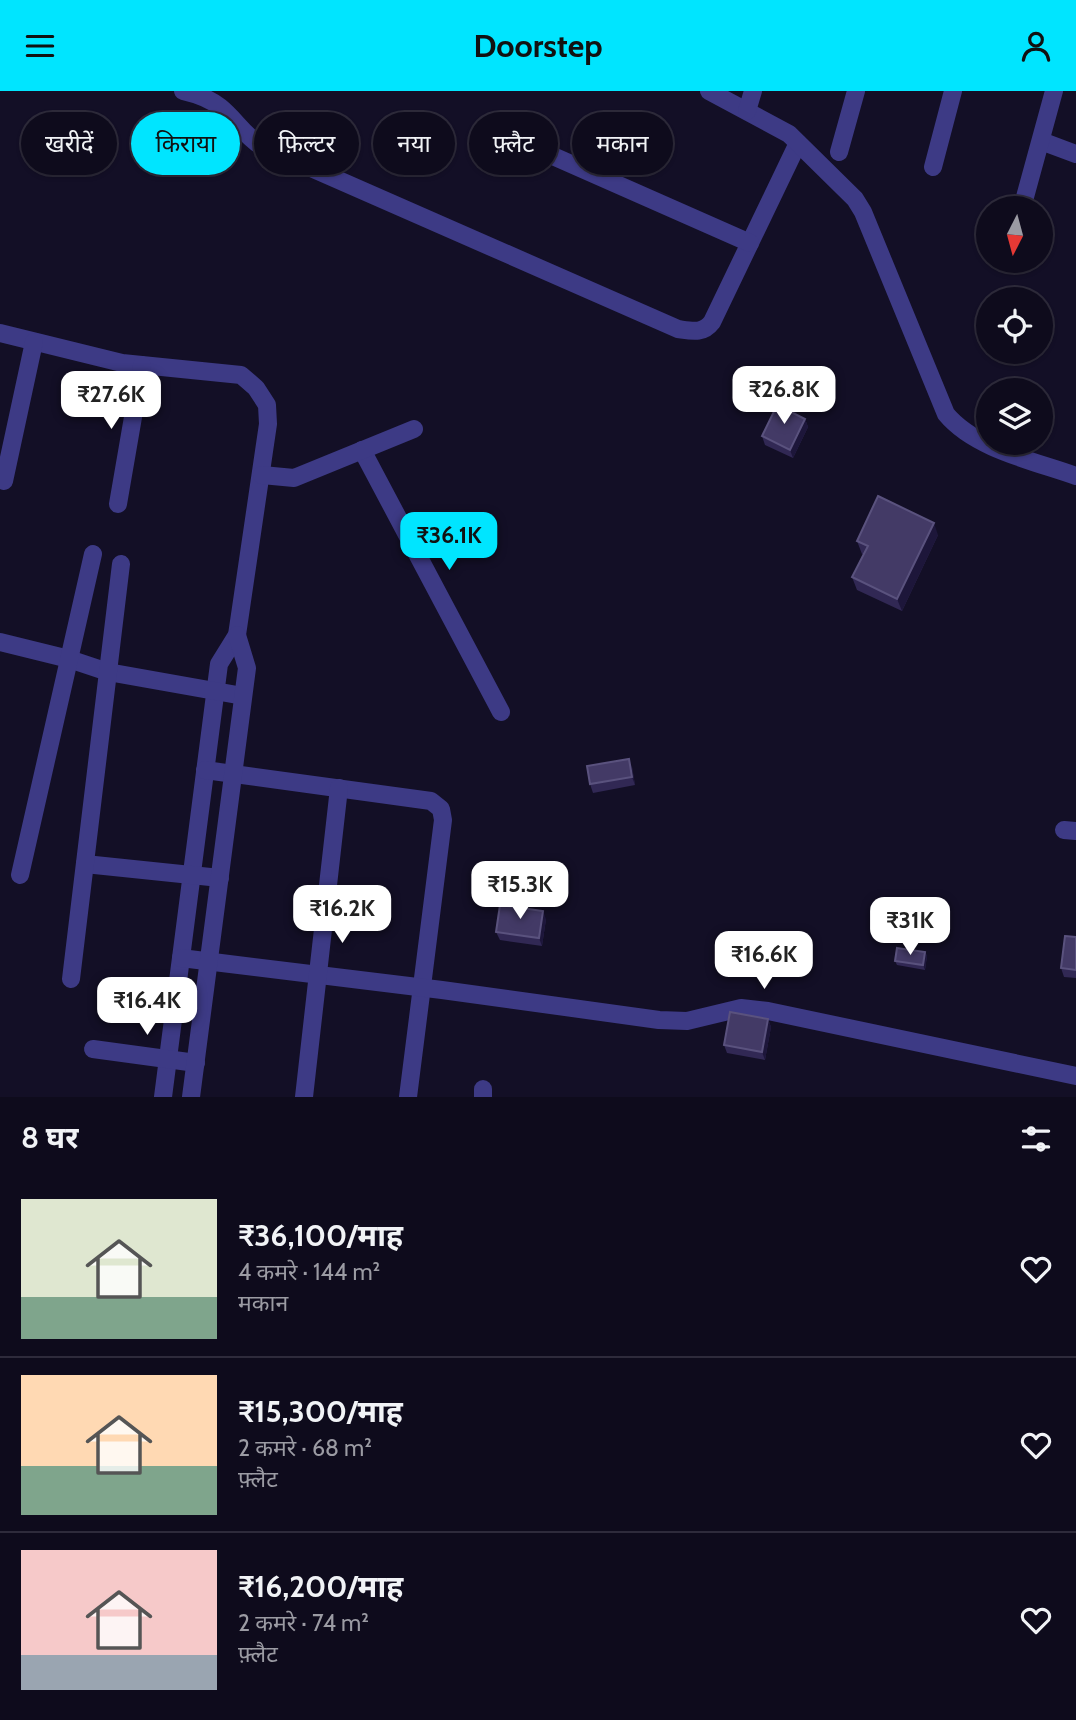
<!DOCTYPE html>
<html lang="hi">
<meta charset="utf-8">
<style>
body{margin:0;font-family:Cabin,"Noto Sans Devanagari",sans-serif;background:#171425;color:#f1f3f6;height:100vh;display:flex;flex-direction:column;font-size:26px;white-space:nowrap}
*{box-sizing:border-box;margin:0}
p{font-size:23px;color:#9b9ba3}
.icon{flex:none;width:38px;height:38px;fill:none;stroke:currentColor;stroke-width:2;stroke-linecap:round;stroke-linejoin:round}
.map{position:relative;height:1006px;overflow:hidden}
.sheet{display:flex;flex-direction:column;background:#0e0b1c;flex:1}
.sheet>*{flex:none}
.guide{position:absolute;left:21px;top:21px;width:700px;height:63px;display:flex;gap:14px}
.needle{width:46px;rotate:186deg}
.fabs{position:absolute;left:976px;top:105px;display:grid;gap:14px}
.fabs a{display:grid;place-items:center;width:77px;height:77px;border-radius:50%;background:#0e0b1c;box-shadow:0 2px 5px #0004,0 0 0 2px #2e2b3b;font-size:35px}
.price{position:absolute;translate:-50% -60px;padding:0 16px;border-radius:14px;background:#fff;color:#222;font-size:23px;line-height:46px;filter:drop-shadow(0 2px 4px #0008)}
.price::after{content:'';position:absolute;left:50%;top:42px;width:21px;height:16px;margin-left:-10px;background:inherit;clip-path:polygon(0 0,100% 0,50% 100%)}
.price.selected{background:#00e5ff;color:#111}
ul{padding:0;list-style:none}
li{display:flex;align-items:center;gap:21px;height:175px;padding:0 21px}
li+li{border-top:2px solid #2e2b3b}
li span{display:grid;place-items:center;flex:none;width:196px;height:140px;border-radius:0px;color:#555}
li>.icon{margin-inline-start:auto}
span .icon{width:84px;height:84px;fill:#fffc;stroke-width:1}
li b{font-size:30px}
h2{display:flex;justify-content:space-between;align-items:center;height:84px;padding:0 21px;font-size:30px}
.chip{padding:0 24px;border-radius:32px;background:#0e0b1c;box-shadow:0 2px 5px #0004,0 0 0 2px #2e2b3b;font-size:24px;line-height:63px}
.chip.selected{background:#00e5ff;color:#111}
header{display:flex;justify-content:space-between;align-items:center;height:91px;padding:0 21px;background:#00e5ff;color:#111;font-size:32px;font-weight:800}
.map>svg:first-child{display:block}
.lines{fill:none;stroke-linecap:round;stroke-linejoin:round}
.minor{stroke:#3d3a85;stroke-width:18}
.wall{fill:#312854}
.shaded-wall{fill:#1d163a}
.building{fill:#433a66;stroke:#5a527e;stroke-width:2}
</style>
<header><svg class="icon" aria-label="menu" viewBox="0 0 24 24"><path d="M4 6h16M4 12h16M4 18h16"/></svg>Doorstep<svg class="icon" aria-label="person" viewBox="0 0 24 24"><circle cx="12" cy="8" r="4"/><path d="M4 21q1-7 8-7t8 7"/></svg></header>
<div class="map">
<svg width="1076" height="1006" viewBox="0 0 1076 1006">
<rect width="100%" height="100%" fill="#130f26"/>
<g class="lines">
<!-- minor -->
<g class="minor">
<path d="M183,0c13,3 26,7 37,16 15,12 24,28 41,39l417,183c14,2 25,5 34,-7l86,-179"/>
<path d="M709,0l80,43 66,65 8,13 83,202c29,35 88,47 130,62"/>
<path d="M747,20l6,-20"/>
<path d="M1041,50l35,13"/>
<path d="M537,58l213,94"/>
<path d="M839,61l17,-61"/>
<path d="M933,76l20,-76"/>
<path d="M1022,117l32,-117"/>
<path d="M0,242l122,30 119,12 15,13 11,17 1,19 -31,211 -18,29 -56,433"/>
<path d="M362,359l139,262"/>
<path d="M262,384l32,3 120,-49"/>
<path d="M4,390l30,-139"/>
<path d="M118,413l24,-139"/>
<path d="M0,551l69,17 39,13 135,24"/>
<path d="M205,679l226,31 10,8 2,11 -35,277"/>
<path d="M1064,739l12,1"/>
<path d="M85,773l135,14"/>
<path d="M20,784l73,-321"/>
<path d="M181,867l261,32 217,30 28,1 54,-13 27,3 308,65"/>
<path d="M71,888l50,-415"/>
<path d="M93,958l103,14"/>
<path d="M191,1006l56,-429 -10,-33"/>
<path d="M304,1006l35,-309"/>
<path d="M483,1006v-8"/>
</g>
</g>
<!-- wall -->
<g class="wall">
<path d="M797,323l8,5 3,8 -15,31 -28,-13 -3,-9z"/>
<path d="M938,444l-36,76 -45,-21 -5,-13 11,-23h-1l-5,-13z"/>
<path d="M632,676l3,18 -42,8 -3,-9z"/>
<path d="M546,828l-4,27 -42,-6 -4,-8z"/>
<path d="M1076,846v41l-12,-1 -3,-9z"/>
<path d="M925,861l2,4 -2,14 -28,-5 -2,-4z"/>
<path d="M768,928l3,8 -6,33 -38,-7 -3,-8z"/>
</g>
<!-- shaded-wall -->
<g class="shaded-wall">
<path d="M794,315l3,8 -3,6 -3,-8z"/>
<path d="M805,328l3,8 -15,31 -3,-8z"/>
<path d="M934,432l4,12 -36,76 -5,-12z"/>
<path d="M629,668l3,8 3,18 -3,-8z"/>
<path d="M543,820l3,8 -4,27 -3,-8z"/>
<path d="M925,861l2,4 -2,14 -2,-5z"/>
<path d="M768,928l3,8 -6,33 -3,-8z"/>
</g>
<!-- building -->
<g class="building">
<path d="M780,308l14,7 -3,6 14,7 -15,31 -28,-14z"/>
<path d="M878,405l56,27 -37,76 -45,-22 16,-31 -11,-5z"/>
<path d="M629,668l3,18 -42,7 -3,-18z"/>
<path d="M500,814l43,6 -4,27 -43,-6z"/>
<path d="M1065,845l11,1v33l-15,-2z"/>
<path d="M897,857l28,4 -2,13 -28,-4z"/>
<path d="M730,921l38,7 -6,33 -38,-7z"/>
</g>
</svg>
<div class="fabs">
<a><svg class="needle" viewBox="-14 -14 28 28"><path d="M0-13l5 13h-10z" fill="#e53935"/><path d="M0 13l5-13h-10z" fill="#9b9ba3"/></svg></a>
<a><svg class="icon" aria-label="locate" viewBox="0 0 24 24"><circle cx="12" cy="12" r="6"/><path d="M12 2v4M12 18v4M2 12h4M18 12h4"/></svg></a>
<a><svg class="icon" aria-label="layers" viewBox="0 0 24 24"><path d="M12 4l9 5-9 5-9-5zM3 14l9 5 9-5"/></svg></a>
</div>
<b class="price" style="left:784px;top:335px">₹26.8K</b>
<b class="price" style="left:111px;top:340px">₹27.6K</b>
<b class="price selected" style="left:449px;top:481px">₹36.1K</b>
<b class="price" style="left:520px;top:830px">₹15.3K</b>
<b class="price" style="left:342px;top:854px">₹16.2K</b>
<b class="price" style="left:910px;top:866px">₹31K</b>
<b class="price" style="left:764px;top:900px">₹16.6K</b>
<b class="price" style="left:147px;top:946px">₹16.4K</b>
<div class="guide">
<a class="chip">खरीदें</a>
<a class="chip selected">किराया</a>
<a class="chip">फ़िल्टर</a>
<a class="chip">नया</a>
<a class="chip">फ़्लैट</a>
<a class="chip">मकान</a>
</div>
</div>
<section class="sheet">
<h2>8 घर<svg class="icon" aria-label="filters" viewBox="0 0 24 24"><path d="M4 7h16M4 17h16"/><circle cx="9" cy="7" r="2"/><circle cx="15" cy="17" r="2"/></svg></h2>
<ul>
<li><span style="background:linear-gradient(#dfe7d0 70%,#7fa58c 0)"><svg class="icon" aria-label="home" viewBox="0 0 24 24"><path d="M3 11l9-7 9 7M6 9v11h12V9"/></svg></span><div><b>₹36,100/माह</b><p>4 कमरे · 144 m²</p><p>मकान</p></div><svg class="icon" aria-label="heart" viewBox="0 0 24 24"><path d="M12 20l-8-8c-3-5 5-10 8-4 3-6 11-1 8 4z"/></svg></li>
<li><span style="background:linear-gradient(#ffd9b3 65%,#7fa58c 0)"><svg class="icon" aria-label="home" viewBox="0 0 24 24"><path d="M3 11l9-7 9 7M6 9v11h12V9"/></svg></span><div><b>₹15,300/माह</b><p>2 कमरे · 68 m²</p><p>फ़्लैट</p></div><svg class="icon" aria-label="heart" viewBox="0 0 24 24"><path d="M12 20l-8-8c-3-5 5-10 8-4 3-6 11-1 8 4z"/></svg></li>
<li><span style="background:linear-gradient(#f6c9c9 75%,#9aa5b1 0)"><svg class="icon" aria-label="home" viewBox="0 0 24 24"><path d="M3 11l9-7 9 7M6 9v11h12V9"/></svg></span><div><b>₹16,200/माह</b><p>2 कमरे · 74 m²</p><p>फ़्लैट</p></div><svg class="icon" aria-label="heart" viewBox="0 0 24 24"><path d="M12 20l-8-8c-3-5 5-10 8-4 3-6 11-1 8 4z"/></svg></li>
</ul>
</section>
